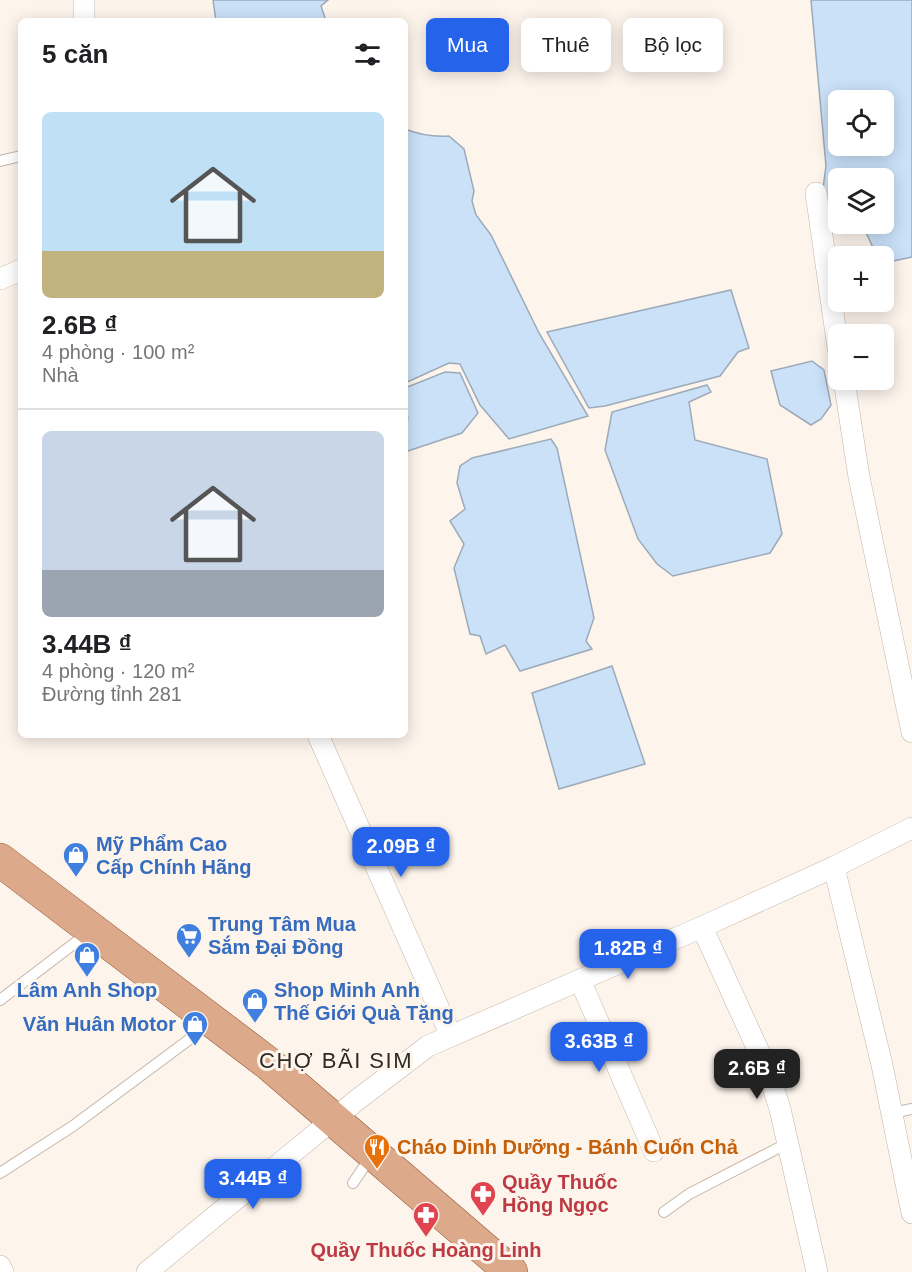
<!DOCTYPE html>
<html lang="vi">
<meta charset="utf-8">
<style>
body{margin:0;font-family:Arial,sans-serif;background:#f6f6f6;color:#202124;height:100vh;display:flex;flex-direction:column;font-size:22px;white-space:nowrap}
*{box-sizing:border-box;margin:0}
p{font-size:20px;color:#757577}
.icon{flex:none;width:33px;height:33px;fill:none;stroke:currentColor;stroke-width:2;stroke-linecap:round;stroke-linejoin:round}
.map{position:relative;flex:1;overflow:hidden}
.details{position:absolute;left:18px;top:18px;width:390px;height:720px;display:flex;flex-direction:column;background:#fff;border-radius:9px;box-shadow:0 3px 15px #0003}
.details>*{flex:none}
.banner{position:absolute;left:426px;top:18px;width:396px;height:54px;display:flex;gap:12px}
.fabs{position:absolute;left:828px;top:90px;display:grid;gap:12px}
.fabs a{display:grid;place-items:center;width:66px;height:66px;border-radius:9px;background:#fff;box-shadow:0 3px 15px #0003;font-size:30px}
.price{position:absolute;translate:-50% -51px;padding:0 14px;border-radius:12px;background:#2563eb;color:#fff;font-size:20px;line-height:39px;filter:drop-shadow(0 2px 3px #0008)}
.price::after{content:'';position:absolute;left:50%;top:36px;width:18px;height:14px;margin-left:-9px;background:inherit;clip-path:polygon(0 0,100% 0,50% 100%)}
.price.on{background:#222;color:#fff}
ul{padding:0;list-style:none}
li{display:grid;align-content:center;gap:12px;height:318px;padding:0 24px}
li+li{border-top:2px solid #e0e0e0}
li span{display:grid;place-items:center;height:186px;border-radius:9px;color:#555}
li>.icon{margin-inline-start:auto}
span .icon{width:108px;height:108px;fill:#fffc;stroke-width:1}
li b{font-size:26px}
h2{display:flex;justify-content:space-between;align-items:center;height:72px;padding:0 24px;font-size:26px}
.chip{padding:0 21px;border-radius:9px;background:#fff;box-shadow:0 3px 15px #0003;font-size:21px;line-height:54px}
.chip.on{background:#2563eb;color:#fff}
.map>svg:first-child{display:block}
.water{fill:#cae1f8;stroke:#9caab9;stroke-width:1.5;fill-rule:evenodd}
.lines{fill:none;stroke-linecap:round;stroke-linejoin:round}
.lane-casing{stroke:#c4b5a9;stroke-width:12}
.street-casing{stroke:#c4b5a9;stroke-width:22}
.primary-casing{stroke:#905835;stroke-width:34}
.lane{stroke:#fff;stroke-width:10}
.street{stroke:#fff;stroke-width:21}
.primary{stroke:#dca98b;stroke-width:33}
.labels{text-anchor:middle;stroke-width:6;stroke-linejoin:round;paint-order:stroke}
.shop-label{font-size:20px;font-weight:bold;fill:#366cbe;stroke:#fdf4ec;text-anchor:start}
.food-label{font-size:20px;font-weight:bold;fill:#c56008;stroke:#fdf4ec;text-anchor:start}
.health-label{font-size:20px;font-weight:bold;fill:#be3a42;stroke:#fdf4ec;text-anchor:start}
.quarter-label{font-size:22px;letter-spacing:1.5px;fill:#2f2a25;stroke:#fdf4ec}
</style>
<div class="map">
<svg width="912" height="1272" viewBox="0 0 912 1272">
<rect width="100%" height="100%" fill="#fdf4ec"/>
<!-- water -->
<g class="water">
<path d="M213,0h115l-7,6 5,15h-110z"/>
<path d="M811,0h101v257l-28,6v-7h-7l-15,-32h22v-46h-46v26l-10,3 -6,-11 4,-30zM838,100h46v46h-46z"/>
<path d="M405,129c15,6 29,8 44,7l15,13 10,42 -2,10 4,14 15,20 48,98 49,83 -79,23 -29,-34 -20,-41 -11,-1 -44,20z"/>
<path d="M731,290l18,58 -11,4 -18,24 -115,30 -16,2 -42,-76z"/>
<path d="M812,361l12,9 7,35 -10,14 -10,6 -31,-20 -9,-34z"/>
<path d="M445,372l15,1 18,40 -16,20 -57,19v-31l3,-3 -3,-11v-19z"/>
<path d="M707,385l4,7 -22,10 6,38 72,19 15,75 -12,19 -97,23 -16,-12 -19,-25 -33,-89 7,-38z"/>
<path d="M551,439l6,9 37,170 -8,23 6,8 -72,22 -15,-26 -19,9 -6,-18 -10,-2 -16,-66 10,-24 -14,-23 15,-12 -8,-26 3,-17 12,-8z"/>
<path d="M612,666l33,98 -86,25 -27,-96z"/>
</g>
<g class="lines">
<!-- lane casing -->
<g class="lane-casing">
<g id="lane">
<path d="M0,161l21,-5"/>
<path d="M0,1000l88,-67"/>
<path d="M892,1113l20,-4"/>
<path d="M0,1173l73,-47 137,-102"/>
<path d="M353,1183l19,-28"/>
<path d="M664,1212l25,-18 99,-51"/>
</g>
</g>
<!-- street casing -->
<g class="street-casing">
<g id="street">
<path d="M84,21v-21"/>
<path d="M816,193l22,155"/>
<path d="M0,279l21,-9"/>
<path d="M844,380l15,97 53,255"/>
<path d="M318,735l133,301"/>
<path d="M834,867l48,198 30,148"/>
<path d="M702,927l67,147 11,35 37,163"/>
<path d="M580,980l74,171"/>
<path d="M0,1266l3,6"/>
<path d="M147,1272l210,-172 71,-54 274,-119 132,-60 78,-39"/>
</g>
</g>
<!-- primary casing -->
<g class="primary-casing">
<path id="primary" d="M0,860l269,204 242,208"/>
</g>
<!-- lane -->
<use href="#lane" class="lane"/>
<!-- street -->
<use href="#street" class="street"/>
<!-- primary -->
<use href="#primary" class="primary"/>
</g>
<!-- icons -->
<defs>
<g id="shop-pin" transform="scale(1.35)"><path d="M0 17L-7.5 6A9.5 9.5 0 1 1 7.5 6Z" fill="#3f7fe0" stroke="#fdf4ec"/><path d="M-5-2.5h2.3a2.7 3.5 0 0 1 5.4 0H5L5.5 6h-11ZM-1.5-2.5h3a1.5 2.3 0 0 0-3 0Z" fill="#fff"/></g>
<g id="supermarket-pin" transform="scale(1.35)"><path d="M0 17L-7.5 6A9.5 9.5 0 1 1 7.5 6Z" fill="#3f7fe0" stroke="#fdf4ec"/><path d="M-6-5.5h2.5l.6 2H6L4.5 2H-2.5L-4.4-4H-6ZM-1.5 3.2a1.3 1.3 0 1 0 .1 0ZM3 3.2a1.3 1.3 0 1 0 .1 0Z" fill="#fff"/></g>
<g id="restaurant-pin" transform="scale(1.35)"><path d="M0 17L-7.5 6A9.5 9.5 0 1 1 7.5 6Z" fill="#e8710a" stroke="#fdf4ec"/><path d="M-5-6h1v4h1v-4h1v4h1v-4h1v5L-1.5 .5V6h-2V.5L-5-1ZM5-6V6H3V1.5H1.5Q1.5-4 5-6Z" fill="#fff"/></g>
<g id="pharmacy-pin" transform="scale(1.35)"><path d="M0 17L-7.5 6A9.5 9.5 0 1 1 7.5 6Z" fill="#e0444e" stroke="#fdf4ec"/><path d="M-2-6h4v4h4v4h-4v4h-4v-4h-4v-4h4Z" fill="#fff"/></g>
</defs>
<g fill-rule="evenodd">
<use href="#shop-pin" x="76" y="855"/>
<use href="#supermarket-pin" x="189" y="936"/>
<use href="#shop-pin" x="87" y="955"/>
<use href="#shop-pin" x="255" y="1001"/>
<use href="#shop-pin" x="195" y="1024"/>
<use href="#restaurant-pin" x="377" y="1147"/>
<use href="#pharmacy-pin" x="483" y="1194"/>
<use href="#pharmacy-pin" x="426" y="1215"/>
</g>
<g class="labels">
<!-- shop labels -->
<g class="shop-label">
<text x="96" y="851">Mỹ Phẩm Cao<tspan x="96" dy="23">Cấp Chính Hãng</tspan></text>
<text x="208" y="931">Trung Tâm Mua<tspan x="208" dy="23">Sắm Đại Đồng</tspan></text>
<text x="87" y="997" text-anchor="middle">Lâm Anh Shop</text>
<text x="274" y="997">Shop Minh Anh<tspan x="274" dy="23">Thế Giới Quà Tặng</tspan></text>
<text x="176" y="1031" text-anchor="end">Văn Huân Motor</text>
</g>
<!-- food labels -->
<g class="food-label">
<text x="397" y="1154">Cháo Dinh Dưỡng - Bánh Cuốn Chả</text>
</g>
<!-- health labels -->
<g class="health-label">
<text x="502" y="1189">Quầy Thuốc<tspan x="502" dy="23">Hồng Ngọc</tspan></text>
<text x="426" y="1257" text-anchor="middle">Quầy Thuốc Hoàng Linh</text>
</g>
<!-- quarter labels -->
<g class="quarter-label">
<text x="336" y="1068">CHỢ BÃI SIM</text>
</g>
</g>
</svg>
<div class="fabs">
<a><svg class="icon" aria-label="locate" viewBox="0 0 24 24"><circle cx="12" cy="12" r="6"/><path d="M12 2v4M12 18v4M2 12h4M18 12h4"/></svg></a>
<a><svg class="icon" aria-label="layers" viewBox="0 0 24 24"><path d="M12 4l9 5-9 5-9-5zM3 14l9 5 9-5"/></svg></a>
<a>+</a>
<a>−</a>
</div>
<b class="price" style="left:401px;top:878px">2.09B ₫</b>
<b class="price" style="left:628px;top:980px">1.82B ₫</b>
<b class="price" style="left:599px;top:1073px">3.63B ₫</b>
<b class="price on" style="left:757px;top:1100px">2.6B ₫</b>
<b class="price" style="left:253px;top:1210px">3.44B ₫</b>
<div class="banner">
<a class="chip on">Mua</a>
<a class="chip">Thuê</a>
<a class="chip">Bộ lọc</a>
</div>
<section class="details">
<h2>5 căn<svg class="icon" aria-label="filters" viewBox="0 0 24 24"><path d="M4 7h16M4 17h16"/><circle cx="9" cy="7" r="2"/><circle cx="15" cy="17" r="2"/></svg></h2>
<ul>
<li><span style="background:linear-gradient(#bfe0f5 75%,#c2b280 0)"><svg class="icon" aria-label="home" viewBox="0 0 24 24"><path d="M3 11l9-7 9 7M6 9v11h12V9"/></svg></span><div><b>2.6B ₫</b><p>4 phòng · 100 m²</p><p>Nhà</p></div></li>
<li><span style="background:linear-gradient(#c9d6e8 75%,#9aa5b1 0)"><svg class="icon" aria-label="home" viewBox="0 0 24 24"><path d="M3 11l9-7 9 7M6 9v11h12V9"/></svg></span><div><b>3.44B ₫</b><p>4 phòng · 120 m²</p><p>Đường tỉnh 281</p></div></li>
</ul>
</section>
</div>
